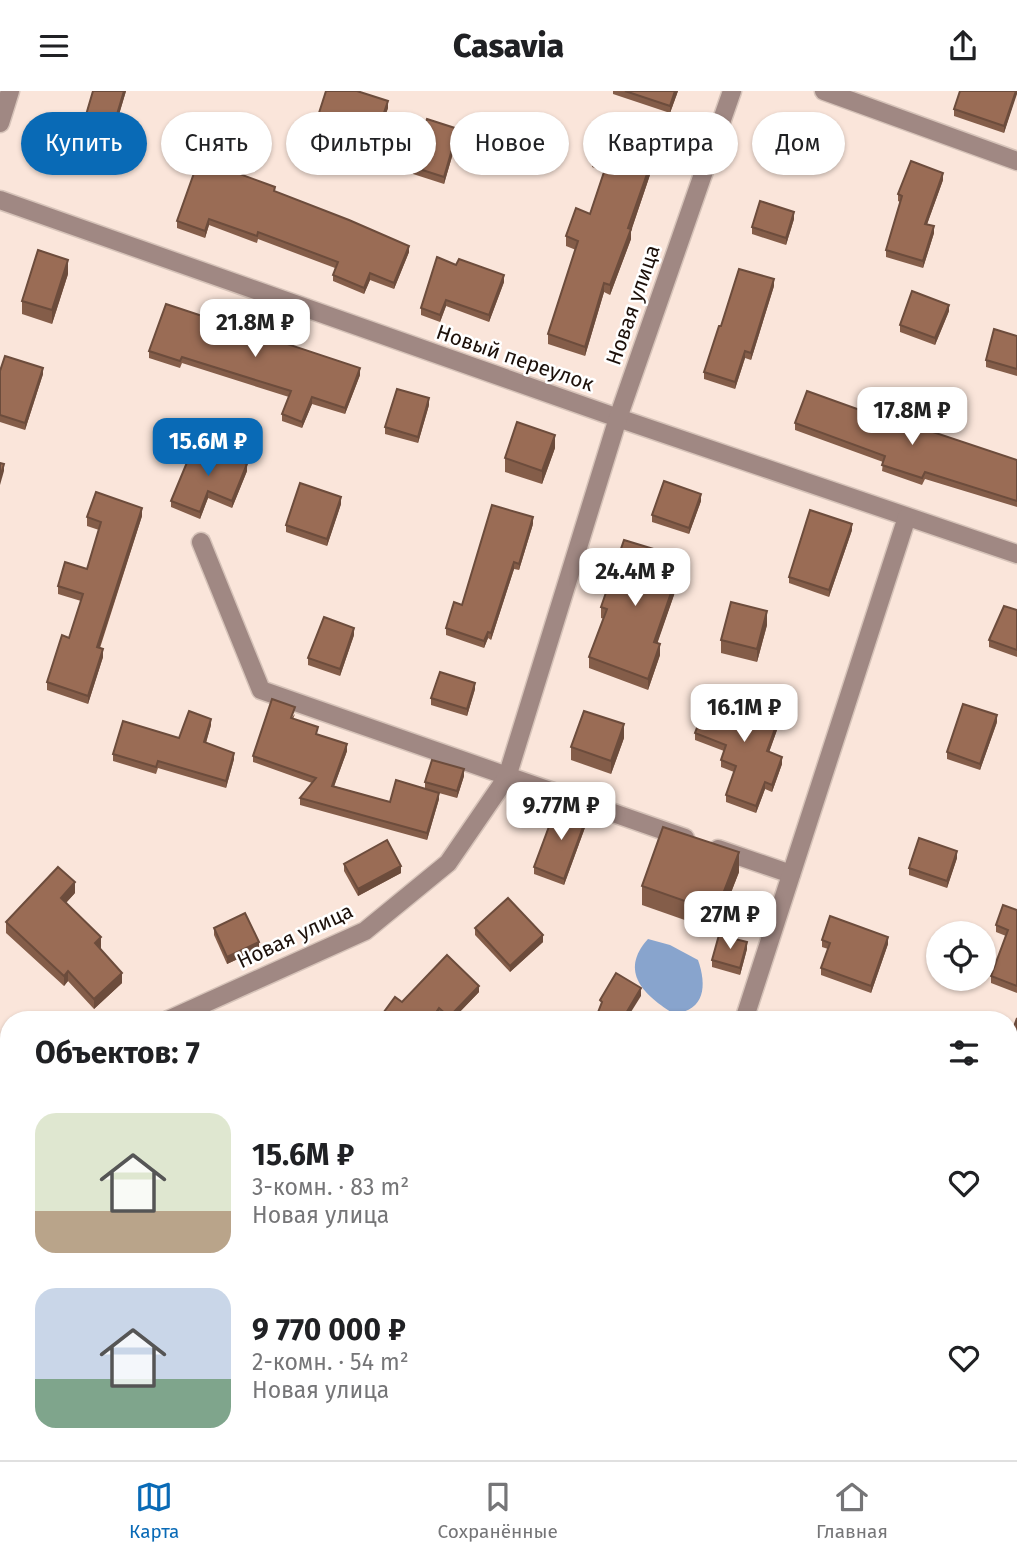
<!DOCTYPE html>
<html lang="ru">
<meta charset="utf-8">
<style>
body{margin:0;font-family:"Fira Sans",sans-serif;background:#f6f6f6;color:#202124;height:100vh;display:flex;flex-direction:column;font-size:26px;white-space:nowrap}
*{box-sizing:border-box;margin:0}
p{font-size:23px;color:#757577}
.icon{flex:none;width:38px;height:38px;fill:none;stroke:currentColor;stroke-width:2;stroke-linecap:round;stroke-linejoin:round}
.map{position:relative;flex:1;overflow:hidden}
.side{position:absolute;left:0px;top:920px;width:1018px;height:450px;display:flex;flex-direction:column;background:#fff;border-radius:28px 28px 0 0;box-shadow:0 2px 5px #0004}
.side>*{flex:none}
.top-card{position:absolute;left:21px;top:21px;width:976px;height:63px;display:flex;gap:14px}
.tools{position:absolute;left:926px;top:830px;display:grid;gap:14px}
.tools a{display:grid;place-items:center;width:70px;height:70px;border-radius:50%;background:#fff;box-shadow:0 2px 5px #0004;font-size:35px}
.price{position:absolute;translate:-50% -60px;padding:0 16px;border-radius:14px;background:#fff;color:#222;font-size:23px;line-height:46px;filter:drop-shadow(0 2px 4px #0008)}
.price::after{content:'';position:absolute;left:50%;top:42px;width:21px;height:16px;margin-left:-10px;background:inherit;clip-path:polygon(0 0,100% 0,50% 100%)}
.price.on{background:#096ab6;color:#fff}
ul{padding:0;list-style:none}
li{display:flex;align-items:center;gap:21px;height:175px;padding:0 35px}
li span{display:grid;place-items:center;flex:none;width:196px;height:140px;border-radius:21px;color:#555}
li>.icon{margin-inline-start:auto}
span .icon{width:84px;height:84px;fill:#fffc;stroke-width:1}
li b{font-size:30px}
h2{display:flex;justify-content:space-between;align-items:center;height:84px;padding:0 35px;font-size:30px}
.tag{padding:0 24px;border-radius:32px;background:#fff;box-shadow:0 2px 5px #0004;font-size:24px;line-height:63px}
.tag.on{background:#096ab6;color:#fff}
header{display:flex;justify-content:space-between;align-items:center;height:91px;padding:0 35px;background:#fff;font-size:32px;font-weight:800}
.tab-bar{display:flex;justify-content:space-around;align-items:center;height:98px;border-top:2px solid #e0e0e0;background:#fff;font-size:19px;color:#757577}
.tab-bar a{display:grid;justify-items:center;gap:4px}
.tab-bar .on{color:#096ab6}
.map>svg:first-child{display:block}
.water{fill:#88a4cd}
.lines{fill:none;stroke-linecap:round;stroke-linejoin:round}
.minor-casing{stroke:#d6c3b9;stroke-width:21}
.minor{stroke:#a08883;stroke-width:18}
.wall{fill:#845d49}
.shaded-wall{fill:#6c4c3c}
.building{fill:#9a6c55;stroke:#6c4c3c;stroke-width:2}
.labels{text-anchor:middle;stroke-width:5;stroke-linejoin:round;paint-order:stroke}
.street-label{font-size:21px;fill:#1c100a;stroke:#fff}
</style>
<header><svg class="icon" aria-label="menu" viewBox="0 0 24 24"><path d="M4 6h16M4 12h16M4 18h16"/></svg>Casavia<svg class="icon" aria-label="share" viewBox="0 0 24 24"><path d="M12 15V3M7 8l5-5 5 5M5 13v7h14v-7"/></svg></header>
<div class="map">
<svg width="1017" height="1369" viewBox="0 0 1017 1369">
<rect width="100%" height="100%" fill="#fae5da"/>
<!-- water -->
<path class="water" d="M648,848l22,6 28,15c9,26 7,50 -24,54 -29,-18 -56,-42 -26,-75z"/>
<g class="lines">
<!-- minor casing -->
<g class="minor-casing">
<g id="minor">
<path d="M824,0l193,70"/>
<path d="M0,32l10,-32"/>
<path d="M0,109l618,218 399,136"/>
<path d="M201,451l60,148 424,148"/>
<path d="M718,758l73,25"/>
<path d="M168,929l197,-89 83,-68 59,-86 111,-359 114,-327"/>
<path d="M744,929l163,-503"/>
<path d="M0,964l9,8"/>
<path d="M0,1031l9,-8"/>
<path d="M1010,1176l7,-21"/>
<path d="M420,1362l8,7"/>
<path d="M585,1369l5,-7"/>
<path d="M942,1369l3,-7"/>
</g>
</g>
<!-- minor -->
<use href="#minor" class="minor"/>
</g>
<!-- wall -->
<g class="wall">
<path d="M93,0h33l-15,50 4,8 -7,23 -36,-11v-7l9,-22z"/>
<path d="M613,0h65l-8,22 -57,-19z"/>
<path d="M1017,0l-13,42 -50,-17v-7z"/>
<path d="M388,17l-12,34 -58,-20v-6z"/>
<path d="M825,43l-9,26 -34,-12v-7z"/>
<path d="M458,45l-14,48 -31,-10v-7z"/>
<path d="M592,66l62,6 -23,68v8l-21,56 -6,-3 -19,64 -37,-12v-10l28,-84 -10,-4v-10l24,-22 14,-43 -12,-4z"/>
<path d="M943,89l-16,44 7,9 -11,35 -37,-11v-7l14,-48 -2,-1v-7z"/>
<path d="M275,101l134,60 -15,37 -24,-9 -6,14 -31,-13v-6l2,-7 -77,-29 -1,4 -48,-18 -4,13 -28,-10v-7z"/>
<path d="M794,128l-8,26 -34,-11v-7z"/>
<path d="M456,174l48,17 -15,40 -43,-16 -6,16 -19,-7v-7z"/>
<path d="M68,183l-16,50 -30,-10v-13z"/>
<path d="M774,195l-23,74 -6,-2 -10,31 -31,-10v-7l17,-46z"/>
<path d="M949,220l-14,34 -35,-13v-7z"/>
<path d="M1017,245v40l-31,-9v-7z"/>
<path d="M149,260l211,24 -15,39 -33,-10 -10,24 -20,-7v-7l7,-17 -107,-34 -2,5 -31,-10z"/>
<path d="M0,280l43,3 -18,56 -25,-8z"/>
<path d="M429,314l-11,38 -33,-9v-7z"/>
<path d="M795,332h101l121,37v47l-92,-28 -3,6 -40,-14 1,-9 -88,-32z"/>
<path d="M555,357l-13,36 -37,-12v-14z"/>
<path d="M247,380l-15,37 -24,-10 -8,21 -29,-12v-6z"/>
<path d="M701,410l-12,33 -37,-12v-7z"/>
<path d="M341,413l-14,42 -41,-14v-7z"/>
<path d="M142,425l-42,132 3,9 -15,47 -41,-14v-8l22,-44 12,-37 -23,-7v-8l29,-17 12,-39 -12,-4v-9z"/>
<path d="M533,433l-14,46 -5,-1 -23,71 -3,-2 -4,10 -38,-13v-7l16,-23z"/>
<path d="M852,439l-23,67 -40,-14v-6z"/>
<path d="M683,478l-26,74 3,12 -12,35 -59,-22v-11l15,-38 -3,-1v-11z"/>
<path d="M1017,519v47l-28,-10v-7z"/>
<path d="M767,534l-10,37 -36,-9v-13z"/>
<path d="M354,544l-14,41 -32,-11v-7z"/>
<path d="M475,598l-8,27 -36,-11v-7z"/>
<path d="M738,618l44,7 -13,36 13,12 -10,28 -7,-3 -9,24 -30,-11v-7l8,-23 -13,-5v-7l3,-9 -29,-11v-7z"/>
<path d="M295,623l-2,5 25,16 29,16 -13,35 56,16 35,-13v-7l39,-6 -7,22 -18,-5v6l-12,41 -127,-35v-7l12,-15 -59,-21v-6z"/>
<path d="M997,631l-17,48 -33,-11v-7z"/>
<path d="M211,634l-5,18 28,16 -8,29 -68,-20 -2,6 -43,-13v-7l66,-16z"/>
<path d="M624,647l-13,36 -40,-14v-13z"/>
<path d="M587,731l-23,63 -30,-11v-7z"/>
<path d="M957,767l-10,30 -38,-13v-7z"/>
<path d="M344,773l57,9 -43,23 -14,-25z"/>
<path d="M739,781l-23,59 -74,-26v-19z"/>
<path d="M75,802l-9,10 35,45 -1,1 22,34 -28,26 -26,-28 -4,5 -58,-53v-11z"/>
<path d="M1017,819v83l-26,-10v-7l15,-40 -10,-4v-7z"/>
<path d="M214,837l45,21 -32,15 -13,-29z"/>
<path d="M475,837l68,14 -33,30 -35,-37z"/>
<path d="M822,849l66,4 -17,49 -50,-18v-7l7,-19 -6,-2z"/>
<path d="M747,858l-7,26 -28,-8v-7z"/>
<path d="M479,901l-27,28h-6l-7,-6 -37,-12z"/>
<path d="M1017,927v68l-7,-3v-45z"/>
<path d="M215,1362h28l-8,7h-12z"/>
<path d="M647,1362h66l-3,7h-51l-12,-4z"/>
</g>
<!-- shaded-wall -->
<g class="shaded-wall">
<path d="M124,0h2l-17,57v-7z"/>
<path d="M675,0h3l-8,22v-7z"/>
<path d="M1016,0h1v3l-13,39v-7z"/>
<path d="M388,10v7l-12,34v-6z"/>
<path d="M825,36v7l-9,26v-7z"/>
<path d="M458,38v7l-14,48v-7z"/>
<path d="M115,52v6l-7,23v-7z"/>
<path d="M654,63v9l-23,68v8l-21,56v-10z"/>
<path d="M943,82v7l-18,50v-6z"/>
<path d="M794,121v7l-8,26v-7z"/>
<path d="M209,128v6l-4,13v-7z"/>
<path d="M934,135v7l-11,35v-7z"/>
<path d="M409,155v6l-15,37v-6z"/>
<path d="M68,169v14l-16,50v-14z"/>
<path d="M370,182v7l-6,14v-6z"/>
<path d="M504,184v7l-15,40v-7z"/>
<path d="M774,188v7l-23,74v-7z"/>
<path d="M604,192v9l-19,64v-9z"/>
<path d="M446,209v6l-6,16v-7z"/>
<path d="M949,214v6l-14,34v-7z"/>
<path d="M745,260v7l-10,31v-7z"/>
<path d="M43,277v6l-18,56v-7z"/>
<path d="M360,277v7l-15,39v-6z"/>
<path d="M312,306v7l-10,24v-6z"/>
<path d="M429,307v7l-11,38v-6z"/>
<path d="M555,344v13l-13,36v-13z"/>
<path d="M4,373v7l-4,14v-7z"/>
<path d="M247,373v7l-15,37v-7z"/>
<path d="M208,400v7l-8,21v-7z"/>
<path d="M701,403v7l-12,33v-6z"/>
<path d="M341,406v7l-14,42v-7z"/>
<path d="M142,417v8l-45,139v-8z"/>
<path d="M533,426v7l-14,46v-6z"/>
<path d="M852,433v6l-23,67v-7z"/>
<path d="M683,467v11l-29,84v-11z"/>
<path d="M514,471v7l-23,71v-7z"/>
<path d="M767,520v14l-10,37v-13z"/>
<path d="M354,537v7l-14,41v-7z"/>
<path d="M488,541v6l-4,10v-7z"/>
<path d="M660,553v11l-12,35v-11z"/>
<path d="M103,558v8l-15,47v-8z"/>
<path d="M475,592v6l-8,27v-7z"/>
<path d="M782,618v7l-15,42v-7z"/>
<path d="M997,624v7l-17,48v-6z"/>
<path d="M211,628v6l-7,24v-7z"/>
<path d="M624,633v14l-13,36v-13z"/>
<path d="M347,653v7l-15,41v-6z"/>
<path d="M234,662v6l-8,29v-7z"/>
<path d="M782,666v7l-10,28v-7z"/>
<path d="M464,678v7l-7,22v-7z"/>
<path d="M765,691v7l-9,24v-7z"/>
<path d="M439,702v6l-12,41v-7z"/>
<path d="M587,725v6l-23,63v-6z"/>
<path d="M957,760v7l-10,30v-7z"/>
<path d="M739,761v20l-23,59v-19z"/>
<path d="M401,775v7l-43,23v-7z"/>
<path d="M75,791v11l-14,15v-10z"/>
<path d="M543,844v7l-33,30v-6z"/>
<path d="M101,846v11l-6,6v-11z"/>
<path d="M888,846v7l-17,49v-7z"/>
<path d="M259,851v7l-32,15v-7z"/>
<path d="M747,851v7l-7,26v-7z"/>
<path d="M68,880v10l-4,5v-10z"/>
<path d="M122,882v10l-28,26v-10z"/>
<path d="M479,895v6l-27,28h-3v-3z"/>
<path d="M641,897v8l-15,24h-4z"/>
<path d="M439,917v6l-4,6h-4z"/>
<path d="M8,1092v7l-8,8v-7z"/>
<path d="M229,1362h14l-8,7h-6z"/>
</g>
<!-- building -->
<g class="building">
<path d="M93,0h31l-15,50 6,2 -7,22 -36,-11 6,-23 3,1z"/>
<path d="M326,0h31l31,10 -12,35 -58,-20z"/>
<path d="M625,0h50l-5,15z"/>
<path d="M960,0h56l-12,35 -50,-17z"/>
<path d="M790,25l35,11 -9,26 -34,-12z"/>
<path d="M427,28l31,10 -14,48 -31,-10z"/>
<path d="M600,44l54,19 -26,74 3,1 -21,56 -6,-2 -19,64 -37,-13 30,-93 -12,-5 10,-28 14,6 17,-51 -15,-6z"/>
<path d="M199,68l76,28 -1,4 75,29 60,26 -15,37 -24,-10 -6,15 -31,-13 5,-13 -80,-30 -1,4 -48,-17 -4,12 -28,-10z"/>
<path d="M911,70l32,12 -18,51 9,2 -11,35 -37,-11 16,-54 -4,-2z"/>
<path d="M760,110l34,11 -8,26 -34,-11z"/>
<path d="M38,159l30,10 -16,50 -30,-9z"/>
<path d="M437,166l19,8 3,-6 45,16 -15,40 -43,-15 -6,15 -19,-7z"/>
<path d="M739,178l35,10 -23,74 -6,-2 -10,31 -31,-10 15,-46h2z"/>
<path d="M912,200l37,14 -14,33 -35,-13z"/>
<path d="M166,213l194,64 -15,40 -33,-11 -10,25 -20,-8 9,-23 -109,-34 -2,4 -31,-10z"/>
<path d="M994,238l23,7v33l-31,-9z"/>
<path d="M5,265l38,12 -18,55 -25,-8v-44z"/>
<path d="M397,298l32,9 -11,39 -33,-10z"/>
<path d="M807,300l89,32 1,-3 120,40v41l-92,-29 -3,6 -40,-13 3,-9 -90,-33z"/>
<path d="M517,331l38,13 -13,36 -37,-13z"/>
<path d="M195,352l52,21 -15,37 -24,-10 -8,21 -29,-11z"/>
<path d="M0,372l4,1 -4,14z"/>
<path d="M664,390l37,13 -12,34 -37,-13z"/>
<path d="M300,392l41,14 -14,42 -41,-14z"/>
<path d="M96,401l46,16 -45,139 6,2 -15,47 -41,-14 15,-47 7,3 14,-44 -25,-8 7,-24 22,7 14,-47 -14,-5z"/>
<path d="M492,414l41,12 -14,47 -5,-2 -23,71 -3,-1 -4,9 -38,-13 8,-26 8,3z"/>
<path d="M810,419l42,14 -23,66 -40,-13z"/>
<path d="M624,449l59,18 -29,84 6,2 -12,35 -59,-22 18,-48 -6,-2z"/>
<path d="M731,511l36,9 -10,38 -36,-9z"/>
<path d="M1004,515l13,4v40l-28,-10z"/>
<path d="M324,526l30,11 -14,41 -32,-11z"/>
<path d="M440,581l35,11 -8,26 -36,-11z"/>
<path d="M743,604l39,14 -15,42 15,6 -10,28 -7,-3 -9,24 -30,-11 10,-29 -15,-6 5,-15 -31,-12 13,-34 30,10z"/>
<path d="M272,608l23,8 -4,11 27,9 -2,7 31,10 -15,42 58,16 6,-22 43,13 -12,40 -127,-35 16,-20 -63,-22z"/>
<path d="M963,613l34,11 -17,49 -33,-12z"/>
<path d="M189,620l22,8 -7,23 30,11 -8,28 -68,-20 -2,6 -43,-13 10,-33 56,17z"/>
<path d="M584,620l40,13 -13,37 -40,-14z"/>
<path d="M432,669l32,9 -7,22 -32,-9z"/>
<path d="M557,714l30,11 -23,63 -30,-12z"/>
<path d="M663,736l76,25 -23,60 -74,-26z"/>
<path d="M919,747l38,13 -10,30 -38,-13z"/>
<path d="M387,749l14,26 -43,23 -14,-25z"/>
<path d="M58,776l17,15 -14,16 40,39 -6,6 27,30 -28,26 -26,-28 -4,5 -58,-54z"/>
<path d="M508,807l35,37 -33,31 -35,-38z"/>
<path d="M1003,814l14,5v76l-26,-10 17,-46 -12,-5z"/>
<path d="M245,822l14,29 -32,15 -13,-29z"/>
<path d="M830,825l58,21 -17,49 -50,-18 9,-25 -8,-3z"/>
<path d="M719,844l28,7 -7,26 -28,-8z"/>
<path d="M447,864l32,31 -30,31 -10,-9 -8,12h-53l17,-23 7,5z"/>
<path d="M616,882l25,15 -19,32h-27l7,-18 -2,-2z"/>
<path d="M1017,927v61l-7,-3v-38z"/>
<path d="M0,1083l8,9 -8,8z"/>
<path d="M1017,1343v26h-9z"/>
<path d="M656,1362h55l-3,7h-42l1,-4z"/>
<path d="M853,1362h36l-3,7h-35z"/>
</g>
<g class="labels">
<!-- street labels -->
<g class="street-label">
<text transform="translate(633 214) rotate(-71)" y="7">Новая улица</text>
<text transform="translate(515 267) rotate(19)" y="7">Новый переулок</text>
<text transform="translate(295 845) rotate(-25)" y="7">Новая улица</text>
</g>
</g>
</svg>
<div class="tools">
<a><svg class="icon" aria-label="locate" viewBox="0 0 24 24"><circle cx="12" cy="12" r="6"/><path d="M12 2v4M12 18v4M2 12h4M18 12h4"/></svg></a>
</div>
<b class="price" style="left:255px;top:268px">21.8M ₽</b>
<b class="price" style="left:912px;top:356px">17.8M ₽</b>
<b class="price on" style="left:208px;top:387px">15.6M ₽</b>
<b class="price" style="left:635px;top:517px">24.4M ₽</b>
<b class="price" style="left:744px;top:653px">16.1M ₽</b>
<b class="price" style="left:561px;top:751px">9.77M ₽</b>
<b class="price" style="left:730px;top:860px">27M ₽</b>
<div class="top-card">
<a class="tag on">Купить</a>
<a class="tag">Снять</a>
<a class="tag">Фильтры</a>
<a class="tag">Новое</a>
<a class="tag">Квартира</a>
<a class="tag">Дом</a>
</div>
<section class="side">
<h2>Объектов: 7<svg class="icon" aria-label="filters" viewBox="0 0 24 24"><path d="M4 7h16M4 17h16"/><circle cx="9" cy="7" r="2"/><circle cx="15" cy="17" r="2"/></svg></h2>
<ul>
<li><span style="background:linear-gradient(#dfe7d0 70%,#b9a48a 0)"><svg class="icon" aria-label="home" viewBox="0 0 24 24"><path d="M3 11l9-7 9 7M6 9v11h12V9"/></svg></span><div><b>15.6M ₽</b><p>3-комн. · 83 m²</p><p>Новая улица</p></div><svg class="icon" aria-label="heart" viewBox="0 0 24 24"><path d="M12 20l-8-8c-3-5 5-10 8-4 3-6 11-1 8 4z"/></svg></li>
<li><span style="background:linear-gradient(#c9d6e8 65%,#7fa58c 0)"><svg class="icon" aria-label="home" viewBox="0 0 24 24"><path d="M3 11l9-7 9 7M6 9v11h12V9"/></svg></span><div><b>9 770 000 ₽</b><p>2-комн. · 54 m²</p><p>Новая улица</p></div><svg class="icon" aria-label="heart" viewBox="0 0 24 24"><path d="M12 20l-8-8c-3-5 5-10 8-4 3-6 11-1 8 4z"/></svg></li>
</ul>
</section>
</div>
<nav class="tab-bar">
<a class="on"><svg class="icon" aria-label="map" viewBox="0 0 24 24"><path d="M3 6l6-2 6 2 6-2v14l-6 2-6-2-6 2zM9 4v14M15 6v14"/></svg>Карта</a>
<a><svg class="icon" aria-label="saved" viewBox="0 0 24 24"><path d="M7 4h10v16l-5-4-5 4z"/></svg>Сохранённые</a>
<a><svg class="icon" aria-label="home" viewBox="0 0 24 24"><path d="M3 11l9-7 9 7M6 9v11h12V9"/></svg>Главная</a>
</nav>
